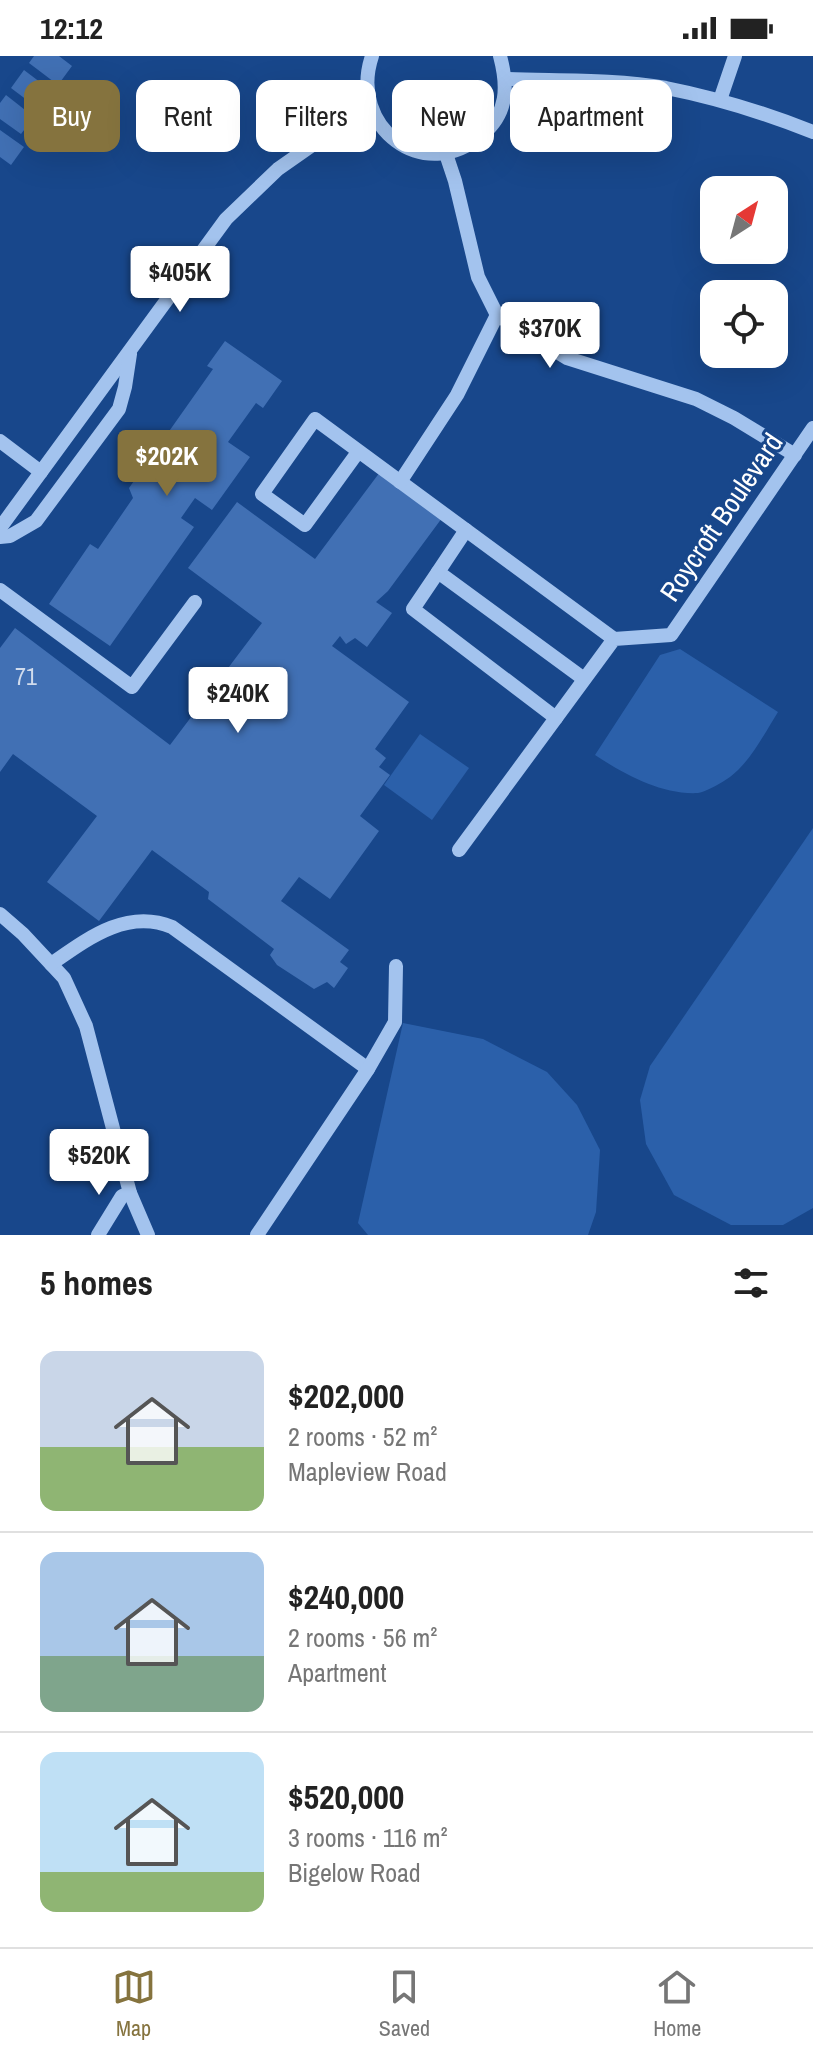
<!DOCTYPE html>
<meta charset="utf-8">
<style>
body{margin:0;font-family:"Archivo Narrow",sans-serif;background:#f6f6f6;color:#222;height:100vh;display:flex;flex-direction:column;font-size:30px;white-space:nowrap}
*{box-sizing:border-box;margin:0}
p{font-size:26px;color:#767676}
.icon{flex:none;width:44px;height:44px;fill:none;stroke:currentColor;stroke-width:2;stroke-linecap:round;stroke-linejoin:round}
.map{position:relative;height:1179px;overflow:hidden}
.details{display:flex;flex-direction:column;background:#fff;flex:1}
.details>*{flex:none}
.hud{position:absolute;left:24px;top:24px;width:766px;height:72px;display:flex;gap:16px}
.needle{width:52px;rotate:36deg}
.fabs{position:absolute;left:700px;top:120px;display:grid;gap:16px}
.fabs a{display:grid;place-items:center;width:88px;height:88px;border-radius:16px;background:#fff;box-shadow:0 8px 32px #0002;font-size:40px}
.price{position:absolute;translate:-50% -68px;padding:0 18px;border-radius:8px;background:#fff;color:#222;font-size:26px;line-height:52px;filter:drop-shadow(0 2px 4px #0008)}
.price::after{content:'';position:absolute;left:50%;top:48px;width:24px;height:18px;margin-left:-12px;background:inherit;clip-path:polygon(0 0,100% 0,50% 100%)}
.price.current{background:#85733e;color:#fff}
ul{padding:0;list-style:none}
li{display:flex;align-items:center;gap:24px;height:200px;padding:0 40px}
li+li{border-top:2px solid #e0e0e0}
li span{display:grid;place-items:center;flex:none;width:224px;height:160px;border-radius:16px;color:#555}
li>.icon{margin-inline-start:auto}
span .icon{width:96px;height:96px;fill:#fffc;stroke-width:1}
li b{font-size:34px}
h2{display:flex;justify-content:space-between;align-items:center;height:96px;padding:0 40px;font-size:34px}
.tag{padding:0 28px;border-radius:16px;background:#fff;box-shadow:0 8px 32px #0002;font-size:28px;line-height:72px}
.tag.current{background:#85733e;color:#fff}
.status{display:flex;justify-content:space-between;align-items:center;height:56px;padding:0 40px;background:#fff;direction:ltr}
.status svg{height:22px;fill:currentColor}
.tab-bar{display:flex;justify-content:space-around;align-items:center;height:112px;border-top:2px solid #e0e0e0;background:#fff;font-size:22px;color:#767676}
.tab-bar a{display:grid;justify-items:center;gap:4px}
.tab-bar .current{color:#85733e}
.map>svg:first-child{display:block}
.green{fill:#2b60aa}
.building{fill:#4170b4}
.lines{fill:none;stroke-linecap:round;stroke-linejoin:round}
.minor{stroke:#a3c3ee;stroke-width:14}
.labels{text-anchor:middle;stroke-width:6;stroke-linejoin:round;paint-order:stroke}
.number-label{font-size:24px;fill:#d0dbec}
.street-label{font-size:28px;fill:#fff;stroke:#18478b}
</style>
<div class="status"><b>12:12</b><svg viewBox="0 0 49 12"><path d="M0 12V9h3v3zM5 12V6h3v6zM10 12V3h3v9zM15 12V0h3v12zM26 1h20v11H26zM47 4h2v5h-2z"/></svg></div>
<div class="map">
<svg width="813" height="1179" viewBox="0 0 813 1179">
<rect width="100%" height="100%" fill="#18478b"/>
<!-- green -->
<g class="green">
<path d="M680,593l98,63c-14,22 -27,49 -48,65 -7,5 -24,15 -32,16 -37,2 -74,-19 -103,-38l65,-100z"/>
<path d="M420,678l49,34 -37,52 -48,-35z"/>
<path d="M813,772v380l-30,17h-52l-57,-30 -28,-51 -6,-44 10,-34z"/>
<path d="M403,967l80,16 64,33 30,33 23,45 -4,62 -8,23h-220l-10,-12z"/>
</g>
<!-- building -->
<g class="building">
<path d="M34,0h25l13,10 -14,19 -29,-22z"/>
<path d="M24,14l29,22 -13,18 -29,-22z"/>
<path d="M6,39l28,22 -13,17 -21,-15v-16z"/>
<path d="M0,74l24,17 -13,18 -11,-8z"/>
<path d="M225,285l57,40 -19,27 -7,-5 -28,39 22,15 -38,53 -17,-12 -14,20 13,9 -84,119 -61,-42 41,-60 8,5 35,-51 -4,-10 84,-119 -6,-3z"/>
<path d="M380,416l62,46 -54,73 -12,11 16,11 -25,34 -12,-9 -9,6 -6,-8 -8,10 77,56 -34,47 11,9 -7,9 11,8 -30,41 19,15 -49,68 -31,-22 -18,24 68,49 -9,12 8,6 -14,20 -7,-6 -13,7 -37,-24 -7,-10 4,-6 -66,-50 1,-7 -57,-42 -53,71 -52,-39 50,-66 -84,-62 -13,18v-124l15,-20 155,117 92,-122 -74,-55 49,-66 78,57z"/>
</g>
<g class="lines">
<!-- minor -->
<g class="minor">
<path d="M372,0c-24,71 52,130 111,78 25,-21 25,-48 17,-78"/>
<path d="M506,23c53,2 108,0 160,9 51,10 99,25 147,44"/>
<path d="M720,44l15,-44"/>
<path d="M446,98l9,27 23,96 19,38 70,43 129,41 38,19 61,37"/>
<path d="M0,385l41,31"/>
<path d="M358,396l-53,73 -43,-31 53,-75 299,220"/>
<path d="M400,426l57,-87 40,-80"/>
<path d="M0,472l226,-309 52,-50 40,-28 19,-8 34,-22"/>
<path d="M466,474l-28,42 146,107"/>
<path d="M0,481l10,-1 26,-15 83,-112 6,-22 5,-33"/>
<path d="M438,516l-25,37 143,109"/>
<path d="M0,534l132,97 63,-85"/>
<path d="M459,794l155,-211 57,-4 142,-207"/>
<path d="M0,858l23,20 41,44 22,48 44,167 18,42"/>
<path d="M51,908c36,-25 76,-56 121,-37l196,142"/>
<path d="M98,1179l24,-39 8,-3"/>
<path d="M257,1179l111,-166 27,-47 1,-56"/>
</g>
</g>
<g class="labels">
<!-- number labels -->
<g class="number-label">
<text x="26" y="629">71</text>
</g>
<!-- street labels -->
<g class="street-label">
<text transform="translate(721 461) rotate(-56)" y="10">Roycroft Boulevard</text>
</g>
</g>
</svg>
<div class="fabs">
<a><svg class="needle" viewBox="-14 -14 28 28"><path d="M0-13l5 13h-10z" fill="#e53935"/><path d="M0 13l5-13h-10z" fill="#767676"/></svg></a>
<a><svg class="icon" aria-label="locate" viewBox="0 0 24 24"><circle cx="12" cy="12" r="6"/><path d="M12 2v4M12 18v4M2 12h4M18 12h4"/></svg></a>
</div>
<b class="price" style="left:180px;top:258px">$405K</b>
<b class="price" style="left:550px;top:314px">$370K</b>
<b class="price current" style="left:167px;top:442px">$202K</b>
<b class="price" style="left:238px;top:679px">$240K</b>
<b class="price" style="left:99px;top:1141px">$520K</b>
<div class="hud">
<a class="tag current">Buy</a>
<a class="tag">Rent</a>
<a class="tag">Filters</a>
<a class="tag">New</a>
<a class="tag">Apartment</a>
</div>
</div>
<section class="details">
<h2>5 homes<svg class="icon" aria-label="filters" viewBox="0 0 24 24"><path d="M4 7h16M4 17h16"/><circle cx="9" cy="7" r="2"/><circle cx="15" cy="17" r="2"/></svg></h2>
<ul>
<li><span style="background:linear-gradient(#c9d6e8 60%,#8fb573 0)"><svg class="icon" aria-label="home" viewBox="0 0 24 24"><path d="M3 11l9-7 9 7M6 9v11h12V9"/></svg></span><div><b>$202,000</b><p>2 rooms · 52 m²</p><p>Mapleview Road</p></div></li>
<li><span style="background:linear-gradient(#a9c7e8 65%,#7fa58c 0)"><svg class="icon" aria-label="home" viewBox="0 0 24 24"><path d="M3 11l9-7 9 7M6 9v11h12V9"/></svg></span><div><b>$240,000</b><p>2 rooms · 56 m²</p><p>Apartment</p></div></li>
<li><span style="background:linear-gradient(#bfe0f5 75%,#8fb573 0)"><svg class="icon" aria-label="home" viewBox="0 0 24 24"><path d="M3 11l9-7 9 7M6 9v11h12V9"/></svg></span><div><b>$520,000</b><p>3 rooms · 116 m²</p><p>Bigelow Road</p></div></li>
</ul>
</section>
<nav class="tab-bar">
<a class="current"><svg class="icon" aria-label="map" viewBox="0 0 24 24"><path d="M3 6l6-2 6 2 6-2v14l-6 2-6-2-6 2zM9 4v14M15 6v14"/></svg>Map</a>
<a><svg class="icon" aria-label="saved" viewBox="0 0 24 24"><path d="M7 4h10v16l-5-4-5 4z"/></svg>Saved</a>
<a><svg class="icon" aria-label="home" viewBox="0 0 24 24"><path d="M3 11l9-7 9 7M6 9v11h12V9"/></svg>Home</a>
</nav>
